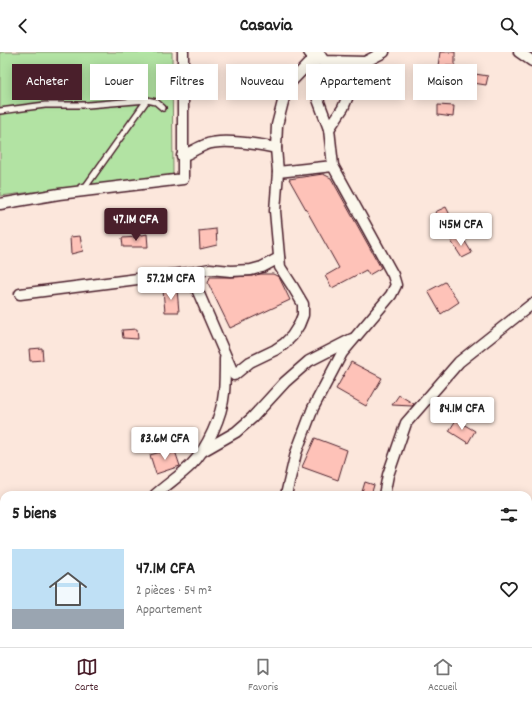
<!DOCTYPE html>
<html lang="fr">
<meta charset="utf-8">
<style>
body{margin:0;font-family:Dekko,sans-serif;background:#f6f6f6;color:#222;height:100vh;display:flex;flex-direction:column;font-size:15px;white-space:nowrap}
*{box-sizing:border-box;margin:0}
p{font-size:13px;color:#767676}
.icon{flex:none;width:22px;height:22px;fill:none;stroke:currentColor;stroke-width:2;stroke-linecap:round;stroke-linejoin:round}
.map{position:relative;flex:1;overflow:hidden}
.details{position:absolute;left:0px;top:439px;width:532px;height:156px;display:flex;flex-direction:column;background:#fff;border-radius:12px 12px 0 0;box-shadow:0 2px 10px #0003}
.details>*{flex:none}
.top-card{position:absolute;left:12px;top:12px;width:508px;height:36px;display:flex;gap:8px}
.price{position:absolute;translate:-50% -34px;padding:0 9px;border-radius:4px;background:#fff;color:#222;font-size:13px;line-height:26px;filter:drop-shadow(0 1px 2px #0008)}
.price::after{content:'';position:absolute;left:50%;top:24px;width:12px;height:9px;margin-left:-6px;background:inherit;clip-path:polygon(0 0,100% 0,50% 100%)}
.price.active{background:#4a1f2b;color:#fff}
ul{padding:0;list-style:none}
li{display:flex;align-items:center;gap:12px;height:100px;padding:0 12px}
li span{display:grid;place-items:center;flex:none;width:112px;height:80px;border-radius:0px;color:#555}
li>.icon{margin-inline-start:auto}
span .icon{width:48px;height:48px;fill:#fffc;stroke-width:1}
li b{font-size:17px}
h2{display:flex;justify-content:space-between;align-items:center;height:48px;padding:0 12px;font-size:17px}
.pill{padding:0 14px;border-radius:0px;background:#fff;box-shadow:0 2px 10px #0003;font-size:14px;line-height:36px}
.pill.active{background:#4a1f2b;color:#fff}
header{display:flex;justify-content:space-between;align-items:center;height:52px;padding:0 12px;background:#fff;font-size:18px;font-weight:700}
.tabs{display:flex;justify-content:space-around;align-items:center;height:56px;border-top:1px solid #e0e0e0;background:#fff;font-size:11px;color:#767676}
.tabs a{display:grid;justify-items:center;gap:2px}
.tabs .active{color:#4a1f2b}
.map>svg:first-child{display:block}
.green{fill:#b2e3a3;stroke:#7e8167}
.building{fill:#fec2b8;stroke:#4a1f2b}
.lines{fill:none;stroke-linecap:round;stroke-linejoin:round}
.service-casing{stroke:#4a1f2b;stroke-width:8}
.minor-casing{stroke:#4a1f2b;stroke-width:13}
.service{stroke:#fbf7ec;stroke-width:5}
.minor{stroke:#fbf7ec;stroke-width:10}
</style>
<header><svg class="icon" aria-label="back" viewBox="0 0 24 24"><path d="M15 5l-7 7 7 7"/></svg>Casavia<svg class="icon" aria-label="search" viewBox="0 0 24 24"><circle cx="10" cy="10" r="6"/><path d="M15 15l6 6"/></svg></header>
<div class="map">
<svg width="532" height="595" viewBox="0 0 532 595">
<rect width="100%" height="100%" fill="#fce7dc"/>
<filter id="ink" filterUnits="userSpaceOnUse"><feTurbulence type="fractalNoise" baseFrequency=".025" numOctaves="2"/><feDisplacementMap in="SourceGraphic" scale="8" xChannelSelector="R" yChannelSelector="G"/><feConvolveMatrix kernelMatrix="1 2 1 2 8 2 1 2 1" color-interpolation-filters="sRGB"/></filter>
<g filter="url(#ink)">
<!-- green -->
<g class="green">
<path d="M0,0h172l1,123 -173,21z"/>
<path d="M528,497l4,9v89h-173l-2,-4h171z"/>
</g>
<!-- building -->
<g class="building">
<path d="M440,0h15v14h-17z"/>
<path d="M393,15l8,27 -9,2 -5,-27z"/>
<path d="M475,22l13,2 -2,9 -13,-2z"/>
<path d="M438,53l16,1 -1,11 -15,-2z"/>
<path d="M323,122l8,4 50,90 -12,7 -3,-5 -34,18 -7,-12 14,-8 -50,-89z"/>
<path d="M446,155l4,8 -10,6 -5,-9z"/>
<path d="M216,177l1,16 -17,4 -1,-18z"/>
<path d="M147,182l1,13h-25l-1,-9 16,-1v-1z"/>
<path d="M461,183l11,18 -10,5 -11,-17z"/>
<path d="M80,184l3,15 -12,3 -1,-17z"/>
<path d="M260,222h13l6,3 11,23 -60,28 -22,-45 2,-6h21l20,-1z"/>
<path d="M445,230l14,20 -18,12 -13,-23z"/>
<path d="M177,237l2,23h-14l-2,-22z"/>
<path d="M137,277l1,10 -15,-1 -1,-8z"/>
<path d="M42,296l1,12 -13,1 -1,-12z"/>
<path d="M351,310l31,16 -16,28 -30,-17z"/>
<path d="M399,343l15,9 -2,2 -20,-1z"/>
<path d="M456,368l19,11 -7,12 -19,-12z"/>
<path d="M315,386l32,12 -9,30 -36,-13z"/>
<path d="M174,396l6,18 -24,8 -6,-19z"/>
<path d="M365,430l9,3 -3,10h-10z"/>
</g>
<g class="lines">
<!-- service casing -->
<g class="service-casing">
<g id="service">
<path d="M0,59l45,-6h43l59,-5 9,2 7,6"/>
<path d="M81,135l5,-1 61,-86"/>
</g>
</g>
<!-- minor casing -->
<g class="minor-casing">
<g id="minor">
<path d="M318,0l6,9 41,1"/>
<path d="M519,0l13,9"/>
<path d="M320,9h4l26,30"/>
<path d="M329,77l14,-21 16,-39 6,-7 19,-10"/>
<path d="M182,104c8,-3 15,-8 23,-11 15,-7 54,-1 71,3"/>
<path d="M278,120l55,-6"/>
<path d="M0,152l59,-10 124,-15v-127"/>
<path d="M190,221l44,102 16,-13 25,-12 9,-6 8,-8 7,-11 4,-10v-11l-10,-17 -13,-20 -5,-56 3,-39 -2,-24 1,-23 10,-39 27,-28"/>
<path d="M20,242l133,-17 37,-4 20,-4 21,2 20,-1 11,-3 17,-9"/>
<path d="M201,400l35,-20 16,-14 33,-36 24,-21 43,-22"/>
<path d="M155,443c11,-10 25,-19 36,-30 16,-16 31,-49 33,-72 1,-12 1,-23 1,-34"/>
<path d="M286,443l10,-42 17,-45 29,-55 49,-58 5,-10 -3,-10 -60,-109 -4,-37 -13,-35 -3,-14 1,-22 -5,-6"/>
<path d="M384,443l4,-20 18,-52 53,-61 73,-58"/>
<path d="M0,467h4"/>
<path d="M0,569l4,-1"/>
<path d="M66,591v4"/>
<path d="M350,591v4"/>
</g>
</g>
<!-- service -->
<use href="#service" class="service"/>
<!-- minor -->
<use href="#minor" class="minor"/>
</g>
</g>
</svg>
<b class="price active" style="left:136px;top:190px">47.1M CFA</b>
<b class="price" style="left:461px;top:195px">145M CFA</b>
<b class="price" style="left:171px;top:249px">57.2M CFA</b>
<b class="price" style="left:462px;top:379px">84.1M CFA</b>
<b class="price" style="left:165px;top:409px">83.6M CFA</b>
<div class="top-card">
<a class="pill active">Acheter</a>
<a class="pill">Louer</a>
<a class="pill">Filtres</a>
<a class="pill">Nouveau</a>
<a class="pill">Appartement</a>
<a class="pill">Maison</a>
</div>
<section class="details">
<h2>5 biens<svg class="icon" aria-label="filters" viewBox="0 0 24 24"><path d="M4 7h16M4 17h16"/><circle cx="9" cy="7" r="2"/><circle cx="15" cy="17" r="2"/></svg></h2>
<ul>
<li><span style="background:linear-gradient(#bfe0f5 75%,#9aa5b1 0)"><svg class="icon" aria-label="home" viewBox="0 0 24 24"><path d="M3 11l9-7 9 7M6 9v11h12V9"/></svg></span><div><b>47.1M CFA</b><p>2 pièces · 54 m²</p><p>Appartement</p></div><svg class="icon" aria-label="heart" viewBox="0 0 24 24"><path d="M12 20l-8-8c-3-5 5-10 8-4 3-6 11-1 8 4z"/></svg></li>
</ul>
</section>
</div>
<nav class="tabs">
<a class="active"><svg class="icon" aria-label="map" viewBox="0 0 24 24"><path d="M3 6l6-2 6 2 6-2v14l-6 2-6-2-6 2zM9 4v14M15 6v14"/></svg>Carte</a>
<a><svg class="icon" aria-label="saved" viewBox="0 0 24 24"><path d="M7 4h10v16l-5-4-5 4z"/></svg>Favoris</a>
<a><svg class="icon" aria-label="home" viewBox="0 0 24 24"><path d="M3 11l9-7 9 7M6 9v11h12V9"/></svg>Accueil</a>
</nav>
